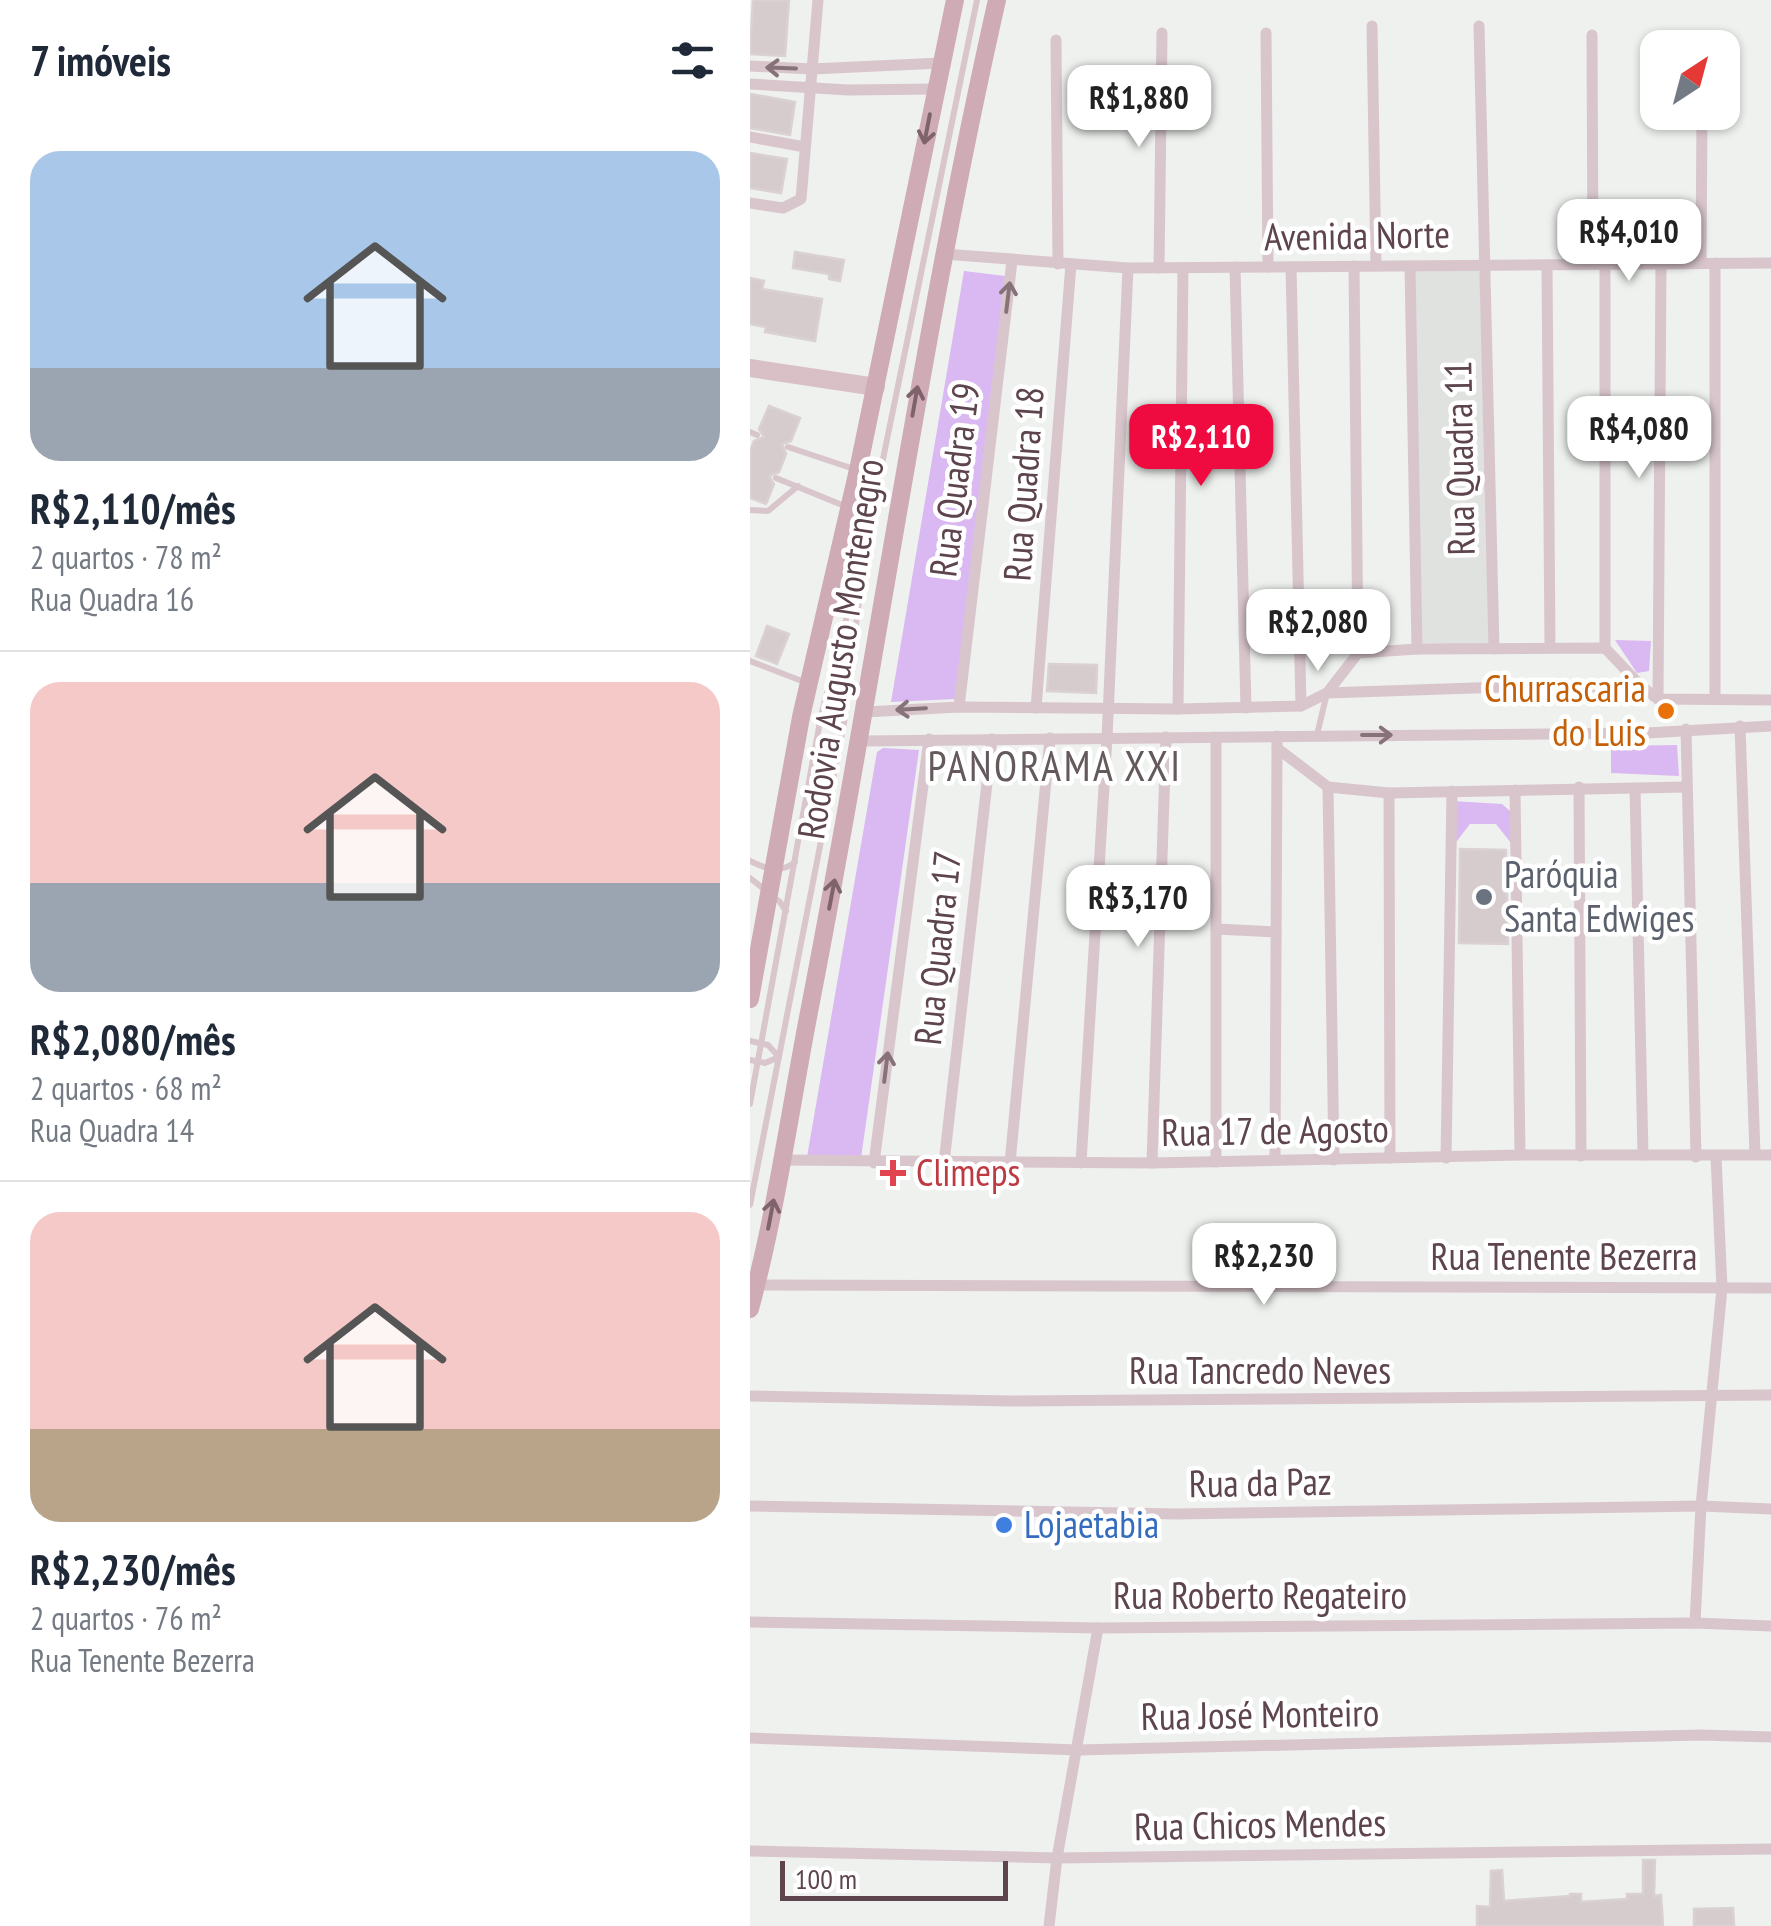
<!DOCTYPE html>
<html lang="pt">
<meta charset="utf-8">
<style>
body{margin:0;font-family:"PT Sans Narrow",sans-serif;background:#f2f2f3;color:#1f2937;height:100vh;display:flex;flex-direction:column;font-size:38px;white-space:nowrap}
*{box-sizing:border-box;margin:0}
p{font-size:32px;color:#747a83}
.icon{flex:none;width:55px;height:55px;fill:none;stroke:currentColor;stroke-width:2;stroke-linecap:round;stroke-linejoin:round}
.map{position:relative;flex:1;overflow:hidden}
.sheet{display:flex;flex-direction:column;background:#fff;width:750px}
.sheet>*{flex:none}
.needle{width:65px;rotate:36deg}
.controls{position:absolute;left:890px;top:30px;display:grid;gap:20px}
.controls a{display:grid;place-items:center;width:100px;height:100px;border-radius:20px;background:#fff;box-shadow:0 2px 8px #0004;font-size:50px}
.scale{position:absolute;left:30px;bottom:25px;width:228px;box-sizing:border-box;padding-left:10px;border:5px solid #5d444d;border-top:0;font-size:28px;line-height:35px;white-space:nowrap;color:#5d444d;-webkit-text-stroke:8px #fff;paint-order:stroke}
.price{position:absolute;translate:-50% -85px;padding:0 22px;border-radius:20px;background:#fff;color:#222;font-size:32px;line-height:65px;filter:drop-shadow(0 2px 5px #0008)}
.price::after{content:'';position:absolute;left:50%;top:60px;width:30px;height:22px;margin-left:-15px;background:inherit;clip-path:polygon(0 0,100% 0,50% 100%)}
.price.on{background:#ef0a40;color:#fff}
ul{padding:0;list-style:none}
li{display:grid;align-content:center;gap:20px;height:530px;padding:0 30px}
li+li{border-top:2px solid #e0e1e3}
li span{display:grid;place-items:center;height:310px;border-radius:30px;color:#555}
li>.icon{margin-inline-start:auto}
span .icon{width:180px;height:180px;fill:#fffc;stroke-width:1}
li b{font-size:42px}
h2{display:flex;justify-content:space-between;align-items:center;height:120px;padding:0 30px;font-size:42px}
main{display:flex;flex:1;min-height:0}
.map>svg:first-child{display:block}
.education{fill:#e0e2df}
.green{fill:#dab8f2}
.building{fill:#d6ccce;stroke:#dad1d2;stroke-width:2.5}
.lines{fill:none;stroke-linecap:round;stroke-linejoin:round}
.lane{stroke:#d9c6cd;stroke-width:6}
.street{stroke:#d9c6cd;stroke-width:11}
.secondary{stroke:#d9bfc6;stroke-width:18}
.primary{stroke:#cfabb6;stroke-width:18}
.oneway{stroke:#88727a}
.oneway2{stroke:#7f636c}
.food-dot{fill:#e8710a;stroke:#fff;stroke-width:4}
.worship-dot{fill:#6b7280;stroke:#fff;stroke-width:4}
.health-dot{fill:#e0444e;stroke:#fff;stroke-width:4}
.shop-dot{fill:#3f7fe0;stroke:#fff;stroke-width:4}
.labels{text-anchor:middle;stroke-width:9;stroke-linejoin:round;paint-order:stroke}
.street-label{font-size:38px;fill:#5d444d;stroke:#fff}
.food-label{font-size:38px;fill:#c56008;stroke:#fff;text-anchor:end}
.worship-label{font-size:38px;fill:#5b616d;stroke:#fff;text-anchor:start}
.health-label{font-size:38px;fill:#be3a42;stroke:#fff;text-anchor:start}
.shop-label{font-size:38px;fill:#366cbe;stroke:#fff;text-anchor:start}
.quarter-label{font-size:42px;letter-spacing:2.5px;fill:#645a5c;stroke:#fff}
</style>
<main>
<section class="sheet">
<h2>7 imóveis<svg class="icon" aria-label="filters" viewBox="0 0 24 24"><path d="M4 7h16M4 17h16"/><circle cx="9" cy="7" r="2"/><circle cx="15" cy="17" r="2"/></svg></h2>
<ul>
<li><span style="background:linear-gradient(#a9c7e8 70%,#9aa5b1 0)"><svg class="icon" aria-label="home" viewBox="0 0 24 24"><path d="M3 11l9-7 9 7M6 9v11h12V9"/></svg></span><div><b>R$2,110/mês</b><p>2 quartos · 78 m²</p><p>Rua Quadra 16</p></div></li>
<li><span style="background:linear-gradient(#f6c9c9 65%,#9aa5b1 0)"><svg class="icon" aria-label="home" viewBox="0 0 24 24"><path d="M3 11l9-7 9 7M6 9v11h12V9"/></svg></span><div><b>R$2,080/mês</b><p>2 quartos · 68 m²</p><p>Rua Quadra 14</p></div></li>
<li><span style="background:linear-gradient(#f6c9c9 70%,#b9a48a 0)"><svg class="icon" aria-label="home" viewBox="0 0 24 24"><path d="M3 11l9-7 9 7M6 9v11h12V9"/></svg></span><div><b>R$2,230/mês</b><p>2 quartos · 76 m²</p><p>Rua Tenente Bezerra</p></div></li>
</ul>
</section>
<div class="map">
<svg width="1021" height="1926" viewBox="0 0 1021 1926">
<rect width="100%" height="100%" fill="#eef1ee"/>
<!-- education -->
<path class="education" d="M731,265l9,381 -69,-3 -7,-374z"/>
<!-- green -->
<g class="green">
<path d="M214,271l41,5 -50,423 -64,3z"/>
<path d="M865,640l36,1 -2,30 -12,2z"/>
<path d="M927,745l2,31 -68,-3v-27z"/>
<path d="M133,748l36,2 -58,408 -54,-1 70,-405z"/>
<path d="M702,801l50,3 8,7 1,32 -15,-19h-26l-20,26z"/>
</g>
<!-- building -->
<g class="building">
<path d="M3,0h36l-4,56 -35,-2z"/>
<path d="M0,94l45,8 -5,33 -40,-7z"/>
<path d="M0,153l37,6 -6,34 -31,-5z"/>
<path d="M45,252l49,8 -4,21 -11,-2v-5l-36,-6z"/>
<path d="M0,278l14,3 -2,8 60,10 -7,42 -50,-9 1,-5 -16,-3z"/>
<path d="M19,406l31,12 -9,23 -9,3 4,10 -7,18 -10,4 5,8 -8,20 -16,-6v-46l4,-11 10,-4 -5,-8z"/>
<path d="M17,626l22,8 -12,30 -21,-8z"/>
<path d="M299,664l48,1 -1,28 -49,-2z"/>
<path d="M710,849l46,1 2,94 -49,-1z"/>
<path d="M893,1860h12l-1,36 7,-1 2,31h-186v-20l13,1 1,-36 11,-1 2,31 66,-5v-2h11v8l46,-3v-5h16z"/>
<path d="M983,1908l1,18h-40v-17z"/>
</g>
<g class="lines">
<!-- lane -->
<g class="lane">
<path d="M0,432l7,3"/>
<path d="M38,447l69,23"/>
<path d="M26,478l71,29"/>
<path d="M0,510l18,1 30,-25"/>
<path d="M0,661l57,22"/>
<path d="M567,735l10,-42"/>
<path d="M0,861c16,8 30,13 45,1"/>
<path d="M0,878l30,24 6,9"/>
<path d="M0,1041l18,4 11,12 -14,6 -15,-3"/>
<path d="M0,1104l71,-388 45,-174 111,-542"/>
<path d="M0,1205l94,-482 19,-155"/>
</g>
<!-- street -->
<g class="street">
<path d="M622,26l4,240"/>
<path d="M729,26l15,623"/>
<path d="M516,33l2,234"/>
<path d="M842,35l1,229"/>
<path d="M306,40l2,224"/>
<path d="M953,48v-10"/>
<path d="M0,66l62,3 129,-6"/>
<path d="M0,84l98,6 87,-1"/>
<path d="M0,137l55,10"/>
<path d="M0,203l33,5 18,-9 17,-199"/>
<path d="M194,254l184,14 643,-5"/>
<path d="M951,263l1,-151"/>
<path d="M855,264v384"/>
<path d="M797,265l3,383"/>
<path d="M604,266l4,387"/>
<path d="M660,266l7,383"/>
<path d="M485,267l11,441"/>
<path d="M541,267l10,439"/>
<path d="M409,268l3,-235"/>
<path d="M577,693l31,-40 59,-4 188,-1 37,39"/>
<path d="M908,699l3,-436"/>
<path d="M965,699v-436"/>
<path d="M209,707l53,-446"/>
<path d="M286,708l35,-444"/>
<path d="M428,709l5,-441"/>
<path d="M115,712l94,-5 219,2 123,-3 26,-13 176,-6h139l16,12 113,1"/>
<path d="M990,726l15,428"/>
<path d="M936,729l10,428"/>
<path d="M527,736v12l51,39 61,6 297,-6"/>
<path d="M110,741l787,-8 124,-7"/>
<path d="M578,787l6,373"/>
<path d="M829,787l2,369"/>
<path d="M885,788l8,367"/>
<path d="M765,790l5,365"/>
<path d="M639,793l1,365"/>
<path d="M466,929l60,3"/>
<path d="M696,1158l6,-367"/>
<path d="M31,1160l371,3 368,-8h251"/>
<path d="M525,1160l2,-412"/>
<path d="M466,1162v-425"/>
<path d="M124,1163l55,-424"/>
<path d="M194,1163l48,-424"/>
<path d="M260,1163l40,-425"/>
<path d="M331,1163l26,-425 21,-470"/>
<path d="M402,1163l14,-426"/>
<path d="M6,1285l1015,3"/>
<path d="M0,1396l261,5 760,-6"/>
<path d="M0,1506l427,8 524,-8 70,3"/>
<path d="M0,1622l348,6 597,-5 76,3"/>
<path d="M945,1623l6,-117 21,-218 -6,-131"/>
<path d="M0,1738l328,12 623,-15 70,2"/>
<path d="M0,1851l307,7 714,-9"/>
<path d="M299,1926l8,-68 41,-230"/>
</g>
<!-- secondary -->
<path class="secondary" d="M0,368l126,19"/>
<!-- primary -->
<g class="primary">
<path d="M0,999l51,-282 57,-247 97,-470"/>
<path d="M0,1309c26,-97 40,-198 59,-297 66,-337 112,-677 188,-1012"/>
</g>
</g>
<!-- one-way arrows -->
<defs><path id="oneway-shaft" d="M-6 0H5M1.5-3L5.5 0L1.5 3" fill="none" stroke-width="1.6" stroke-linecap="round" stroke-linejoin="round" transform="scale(2.5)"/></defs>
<g class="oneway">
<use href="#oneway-shaft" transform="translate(31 68) rotate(-178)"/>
<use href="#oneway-shaft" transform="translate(258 297) rotate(-83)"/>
<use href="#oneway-shaft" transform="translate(161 709) rotate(177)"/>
<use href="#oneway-shaft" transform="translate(627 735)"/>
<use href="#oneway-shaft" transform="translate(136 1067) rotate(-83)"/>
</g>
<g class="oneway2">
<use href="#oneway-shaft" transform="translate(177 129) rotate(101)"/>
<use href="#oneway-shaft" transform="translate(165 401) rotate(-80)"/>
<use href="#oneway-shaft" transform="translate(82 894) rotate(-79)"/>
<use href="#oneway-shaft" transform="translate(21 1214) rotate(-79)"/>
</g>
<!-- markers -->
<circle class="food-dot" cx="916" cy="711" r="10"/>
<circle class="worship-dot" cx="734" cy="897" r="10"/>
<path class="health-dot" d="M138 1158h10v10h10v10h-10v10h-10v-10h-10v-10h10z"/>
<circle class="shop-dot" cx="254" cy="1525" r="10"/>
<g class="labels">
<!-- street labels -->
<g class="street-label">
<text transform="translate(607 236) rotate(-1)" y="13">Avenida Norte</text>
<text transform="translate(710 458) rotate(-91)" y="13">Rua Quadra 11</text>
<text transform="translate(205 480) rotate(-83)" y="13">Rua Quadra 19</text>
<text transform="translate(274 484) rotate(-86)" y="13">Rua Quadra 18</text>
<text transform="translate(91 649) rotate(-81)" y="13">Rodovia Augusto Montenegro</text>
<text transform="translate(188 948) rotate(-84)" y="13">Rua Quadra 17</text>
<text transform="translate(525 1131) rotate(-1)" y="13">Rua 17 de Agosto</text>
<text x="814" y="1270">Rua Tenente Bezerra</text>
<text x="510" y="1384">Rua Tancredo Neves</text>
<text transform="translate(510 1483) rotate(-1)" y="13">Rua da Paz</text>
<text x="510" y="1609">Rua Roberto Regateiro</text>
<text transform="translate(510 1715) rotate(-1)" y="13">Rua José Monteiro</text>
<text transform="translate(510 1825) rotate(-1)" y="13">Rua Chicos Mendes</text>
</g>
<!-- food labels -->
<g class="food-label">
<text x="896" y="702">Churrascaria<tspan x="896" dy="44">do Luis</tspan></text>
</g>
<!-- worship labels -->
<g class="worship-label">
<text x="754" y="888">Paróquia<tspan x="754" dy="44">Santa Edwiges</tspan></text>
</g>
<!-- health labels -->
<g class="health-label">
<text x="166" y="1186">Climeps</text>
</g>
<!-- shop labels -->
<g class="shop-label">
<text x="274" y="1538">Lojaetabia</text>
</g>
<!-- quarter labels -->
<g class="quarter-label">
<text x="305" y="781">PANORAMA XXI</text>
</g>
</g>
</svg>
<div class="controls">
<a><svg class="needle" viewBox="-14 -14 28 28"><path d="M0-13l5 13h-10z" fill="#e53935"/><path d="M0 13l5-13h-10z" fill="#747a83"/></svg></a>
</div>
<div class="scale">100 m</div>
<b class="price" style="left:389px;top:150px">R$1,880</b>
<b class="price" style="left:879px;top:284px">R$4,010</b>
<b class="price" style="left:889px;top:481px">R$4,080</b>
<b class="price on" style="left:451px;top:489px">R$2,110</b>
<b class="price" style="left:568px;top:674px">R$2,080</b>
<b class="price" style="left:388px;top:950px">R$3,170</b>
<b class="price" style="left:514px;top:1308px">R$2,230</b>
</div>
</main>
